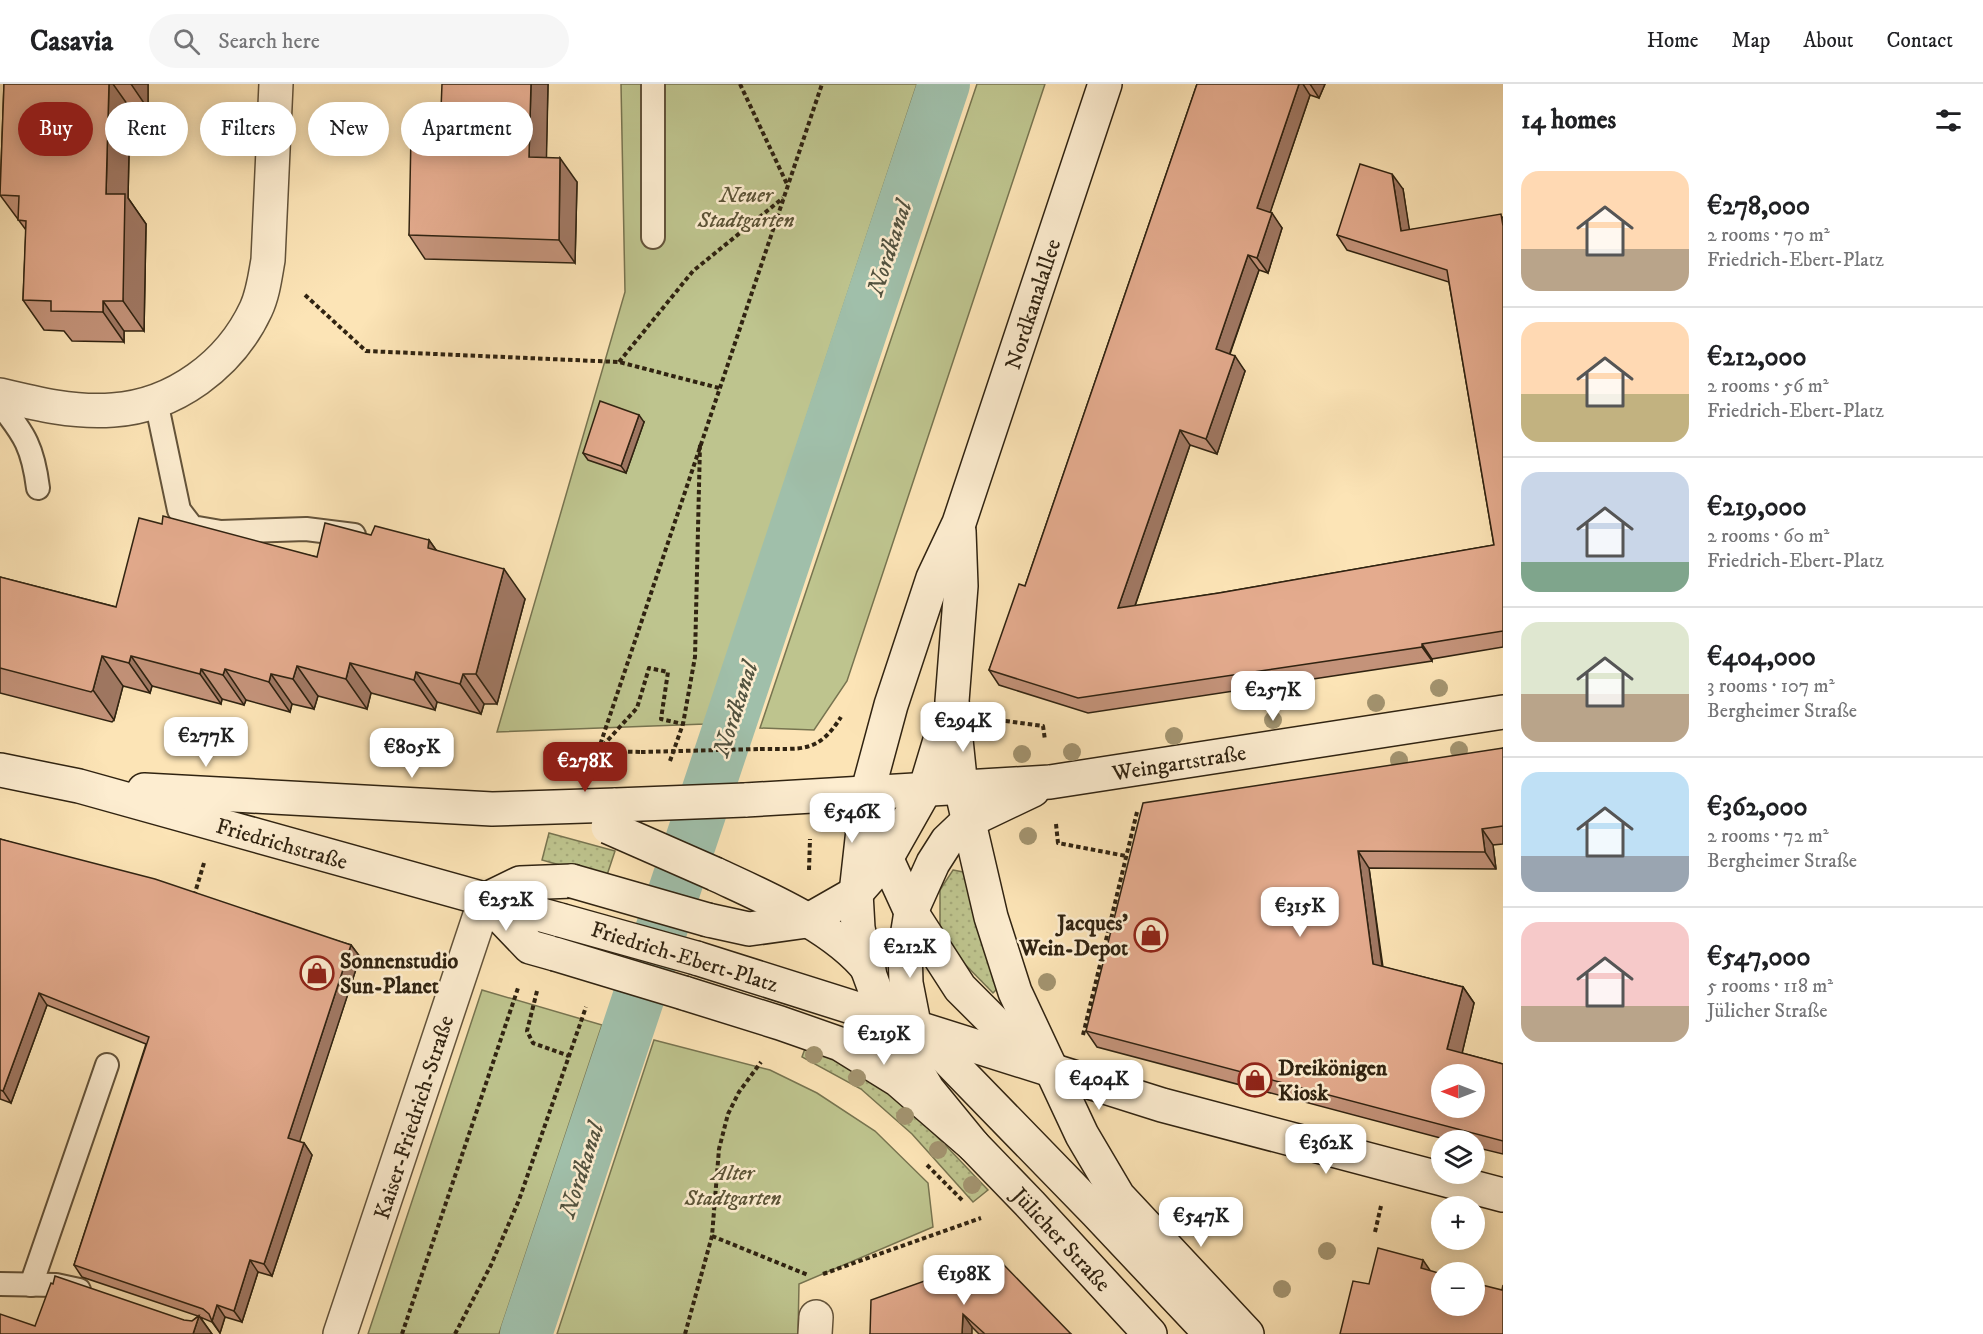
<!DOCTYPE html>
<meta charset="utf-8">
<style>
body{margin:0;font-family:"IM FELL DW Pica",serif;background:#f6f6f6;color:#202124;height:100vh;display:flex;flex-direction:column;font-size:22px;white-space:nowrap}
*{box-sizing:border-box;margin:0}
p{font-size:20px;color:#757577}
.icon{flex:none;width:33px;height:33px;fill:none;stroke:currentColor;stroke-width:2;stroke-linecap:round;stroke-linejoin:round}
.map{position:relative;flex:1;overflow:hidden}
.panel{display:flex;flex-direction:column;background:#fff;width:480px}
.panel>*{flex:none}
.banner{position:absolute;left:18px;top:18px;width:570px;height:54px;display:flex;gap:12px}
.needle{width:39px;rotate:270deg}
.tools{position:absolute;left:1431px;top:980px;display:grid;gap:12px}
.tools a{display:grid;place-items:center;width:54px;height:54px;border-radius:50%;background:#fff;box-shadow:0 3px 15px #0003;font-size:30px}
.price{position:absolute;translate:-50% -51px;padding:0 14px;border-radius:12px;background:#fff;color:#222;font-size:20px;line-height:39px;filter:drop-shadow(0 2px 3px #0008)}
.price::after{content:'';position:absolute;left:50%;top:36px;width:18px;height:14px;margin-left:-9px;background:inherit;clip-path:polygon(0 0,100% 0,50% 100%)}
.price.active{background:#8f2418;color:#fff}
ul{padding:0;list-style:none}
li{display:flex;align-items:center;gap:18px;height:150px;padding:0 18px}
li+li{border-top:2px solid #e0e0e0}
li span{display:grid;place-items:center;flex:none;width:168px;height:120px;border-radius:18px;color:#555}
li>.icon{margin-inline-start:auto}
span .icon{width:72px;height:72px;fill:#fffc;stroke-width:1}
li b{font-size:26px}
h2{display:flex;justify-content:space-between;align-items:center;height:72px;padding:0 18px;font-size:26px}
.tag{padding:0 21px;border-radius:27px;background:#fff;box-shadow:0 3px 15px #0003;font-size:21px;line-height:54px}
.tag.active{background:#8f2418;color:#fff}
header{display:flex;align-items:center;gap:36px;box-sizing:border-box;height:84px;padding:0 30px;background:#fff;border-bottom:2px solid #e0e0e0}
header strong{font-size:28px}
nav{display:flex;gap:33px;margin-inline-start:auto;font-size:21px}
.search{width:420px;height:54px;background:#f6f6f6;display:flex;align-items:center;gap:15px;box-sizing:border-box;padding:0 21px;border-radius:33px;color:#757577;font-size:22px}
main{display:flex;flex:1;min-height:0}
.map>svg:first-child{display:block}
.grass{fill:url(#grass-dots);stroke:#777450;stroke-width:1.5}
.park{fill:#bec48e;stroke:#777450;stroke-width:1.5}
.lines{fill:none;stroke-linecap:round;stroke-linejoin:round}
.canal{stroke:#a0bfaa;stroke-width:52}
.lane-casing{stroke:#63533a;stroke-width:26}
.street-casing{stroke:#63533a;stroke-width:36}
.secondary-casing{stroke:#302311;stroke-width:36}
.path{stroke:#302311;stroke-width:4;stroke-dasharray:4.5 3;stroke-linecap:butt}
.lane{stroke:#fdedd0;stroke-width:22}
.street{stroke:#fdedd0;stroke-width:33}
.secondary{stroke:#fdedd0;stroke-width:33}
.secondary-bridge-casing{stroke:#302311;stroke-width:36;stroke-linecap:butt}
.path-bridge{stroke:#302311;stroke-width:4;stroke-dasharray:4.5 3;stroke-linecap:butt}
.secondary-bridge{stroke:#fdedd0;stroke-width:33}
.tree{fill:#a39470}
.wall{fill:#c4937a;stroke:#302311;stroke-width:1.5}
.shaded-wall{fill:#a07863;stroke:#302311;stroke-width:1.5}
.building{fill:#e4ab8e;stroke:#302311;stroke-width:1.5;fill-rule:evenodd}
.labels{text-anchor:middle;stroke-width:5;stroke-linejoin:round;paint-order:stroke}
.park-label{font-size:22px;font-style:italic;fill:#5b5336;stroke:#fdedd0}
.street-label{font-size:22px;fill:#302311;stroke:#fdedd0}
.poi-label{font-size:22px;font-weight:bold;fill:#302311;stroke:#fdedd0;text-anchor:start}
.water-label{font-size:24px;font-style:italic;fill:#52523f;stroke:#fdedd0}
</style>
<header>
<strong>Casavia</strong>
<div class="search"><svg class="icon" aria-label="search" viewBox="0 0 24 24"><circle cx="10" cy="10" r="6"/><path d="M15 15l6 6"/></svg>Search here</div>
<nav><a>Home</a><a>Map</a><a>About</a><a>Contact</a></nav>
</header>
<main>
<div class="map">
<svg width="1503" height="1250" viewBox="0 0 1503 1250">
<defs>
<pattern id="grass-dots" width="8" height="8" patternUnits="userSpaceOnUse" patternTransform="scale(1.5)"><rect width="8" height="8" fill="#bec48e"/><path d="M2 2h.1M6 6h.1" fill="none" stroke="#a4a879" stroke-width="1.8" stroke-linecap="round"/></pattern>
</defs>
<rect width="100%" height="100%" fill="#fce4b6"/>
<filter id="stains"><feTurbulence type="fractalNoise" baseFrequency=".00333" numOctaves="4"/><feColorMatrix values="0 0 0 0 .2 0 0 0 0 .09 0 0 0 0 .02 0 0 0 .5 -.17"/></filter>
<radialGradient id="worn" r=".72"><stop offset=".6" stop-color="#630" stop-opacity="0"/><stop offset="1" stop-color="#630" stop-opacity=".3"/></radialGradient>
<!-- grass -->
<g class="grass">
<path d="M549,749l66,18 -9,27 -64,-18z"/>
<path d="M953,786l10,2 39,112 -9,9 -38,-39 -15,-28v-36z"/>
<path d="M807,959c28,16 56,32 82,51 37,28 67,63 99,96l-15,12 -61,-68 -51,-45 -59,-32z"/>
</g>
<!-- park -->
<g class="park">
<path d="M621,0h296l-212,640 -208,8 128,-440z"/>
<path d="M977,0h68l-198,597 -33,49 -54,-2z"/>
<path d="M482,906l120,35 -103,309h-131z"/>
<path d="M654,956l116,30 47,23 58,38 53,52 5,44 -134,57 -1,50h-241z"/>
</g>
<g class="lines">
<!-- canal -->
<path class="canal" d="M526,1250l418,-1250"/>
<!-- lane casing -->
<g class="lane-casing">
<g id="lane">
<path d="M653,0v153"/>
<path d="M156,317l23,109 13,17 29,5 85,-3 48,6"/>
<path d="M0,320c25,31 33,44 38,84"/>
<path d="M0,1200l56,1 23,5"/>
<path d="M31,1201l76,-220"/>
</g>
</g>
<!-- street casing -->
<g class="street-casing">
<g id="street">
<path d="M0,311c37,9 74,18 113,15 61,-4 117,-45 143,-101 7,-15 9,-32 12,-49l8,-176"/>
<path d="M340,1250l145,-434"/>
<path d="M815,1250l1,-17"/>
</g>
</g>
<!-- secondary casing -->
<g class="secondary-casing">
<g id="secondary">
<path d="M959,447l2,55 -9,115 9,87 30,129 24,75 67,143 36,61 129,138"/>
<path d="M0,686l79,16 481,134"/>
<path d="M144,706l348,19 124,-4"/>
<path d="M745,716l305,-18 453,-70"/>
<path d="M878,756l33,72 49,76 38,38 36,28"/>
<path d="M715,790c51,24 119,52 154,96"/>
<path d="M485,816l35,-17 52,-2"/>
<path d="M485,816l45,47 25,7"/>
<path d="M708,836l41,9 58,-8 49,-28 30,-34 39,-69 22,-73"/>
<path d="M696,874l466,147 341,90"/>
<path d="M684,909l96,30 60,21 58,36 75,65 57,59 120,130"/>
<path d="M917,944l179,184 115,122"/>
<path d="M918,960l-12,-61 -1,-34 6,-37 22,-49 14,-22 21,-20 65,-31"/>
<path d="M973,1061l-45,-55 -43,-73 -19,-52 -8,-37 -2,-35 11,-99 24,-89 42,-127 26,-55 146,-439"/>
</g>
</g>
<!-- path -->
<g class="path">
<path d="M740,0l47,100"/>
<path d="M305,211l61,56 253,11 100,26"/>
<path d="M619,278l74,-91 90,-73"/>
<path d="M998,636l45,6 2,14"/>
<path d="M760,665c41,-1 57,6 81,-32"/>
<path d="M598,667l224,-667"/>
<path d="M598,667l43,1"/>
<path d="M670,677l13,-37 12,-67 5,-213"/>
<path d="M578,678l20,-11 39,-43 12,-40 19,4 -7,47 22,5"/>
<path d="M1056,740l2,19 68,13"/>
<path d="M809,786l1,-31"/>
<path d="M194,812l10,-33"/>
<path d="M537,907l-10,40 6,12 36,13"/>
<path d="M1083,951l54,-223"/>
<path d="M927,1081l35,35"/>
<path d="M1375,1148l6,-26"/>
<path d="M712,1152l96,39"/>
<path d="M823,1190l158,-56"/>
<path d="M402,1250l116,-346"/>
<path d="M455,1250l36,-69 28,-65 67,-193"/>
<path d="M685,1250l27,-98 7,-87 9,-35 11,-22 22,-30"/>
</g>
<!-- lane -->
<use href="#lane" class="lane"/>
<!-- street -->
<use href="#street" class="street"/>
<!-- secondary -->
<use href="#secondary" class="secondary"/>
<!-- secondary-bridge casing -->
<g class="secondary-bridge-casing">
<g id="secondary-bridge">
<path d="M616,721l129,-5"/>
<path d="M608,743l107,47"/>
<path d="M572,797l136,39"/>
<path d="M560,836l136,38"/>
<path d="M555,870l129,39"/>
</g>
</g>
<!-- path-bridge -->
<path class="path-bridge" d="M641,668l119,-3"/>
<!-- secondary-bridge -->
<use href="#secondary-bridge" class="secondary-bridge"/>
</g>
<!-- trees -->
<g class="tree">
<circle cx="1439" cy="604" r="9"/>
<circle cx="1376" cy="619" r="9"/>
<circle cx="1273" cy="636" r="9"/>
<circle cx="1174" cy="652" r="9"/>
<circle cx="1459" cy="666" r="9"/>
<circle cx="1072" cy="668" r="9"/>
<circle cx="1022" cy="670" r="9"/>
<circle cx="1399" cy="676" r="9"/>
<circle cx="1028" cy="752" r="9"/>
<circle cx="1047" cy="898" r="9"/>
<circle cx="814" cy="971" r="9"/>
<circle cx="857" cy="994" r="9"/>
<circle cx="905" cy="1032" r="9"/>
<circle cx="938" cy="1066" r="9"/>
<circle cx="972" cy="1101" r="9"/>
<circle cx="1228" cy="1129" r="9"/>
<circle cx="1327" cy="1167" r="9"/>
<circle cx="1282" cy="1205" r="9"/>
</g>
<!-- wall -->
<g class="wall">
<path d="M4,0h144v25l-18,-1 -2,90 18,26 -2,107h-20v11l-52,-1 -8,-10 -20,-1 -21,-30 3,-70 -26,-35z"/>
<path d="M548,0l-2,74 31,24 -2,81 -150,-4 -16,-24 31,-100z"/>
<path d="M1197,0h128l-6,14 -9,-3 -40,117 12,16 -14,45 -9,-3 -29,84 15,17 -28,83 -27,-9 -55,161 84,-13 275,-48 -45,-263 -102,-32 -10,-15 66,-46 6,41 94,-13v430l-71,12v2l-344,52 -89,-28 -10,-15 36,-84z"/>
<path d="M644,338l-18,51 -38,-13 -5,-7z"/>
<path d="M162,440l155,33 54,-22 58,5 7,10 89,49 -28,105h-13l-3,10 -44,-12 -2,8 -64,-17 -4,16 -49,-13 -4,13 -22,-5 -2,8 -44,-12 -2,5 -22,-6 -1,5 -69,-18 -2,7 -27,-7 -9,34 -2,2 -112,-29v-116l116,30z"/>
<path d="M1503,664v96l-10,1 3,24 -127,-1 14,99 80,20 11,16 -12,50 41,11v90l-29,-7v-7h-26l-351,-93 -11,-16z"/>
<path d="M0,755l351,106 9,12 -61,185 5,1 8,12 -40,121 -14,-4 -16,50 -17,-5 -5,16 -8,-11 -12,-5 12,17h-212l35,-8 157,-5 6,-5 -116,-39 -8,-12 72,-221 -99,-39 -36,98 -11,-4z"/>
<path d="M964,1183l5,8 102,59h-92l-7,-7 -102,7z"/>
</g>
<!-- shaded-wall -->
<g class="shaded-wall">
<path d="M109,0h4l17,24 -2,90 18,26 -2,107 -21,-30 -17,-107z"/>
<path d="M131,0h17v25z"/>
<path d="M531,0h17l-2,97 -17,-24z"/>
<path d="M1299,0h4l7,11 -43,127 -10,-14z"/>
<path d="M1310,0h15l-6,14z"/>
<path d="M560,74l17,24 -2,81 -16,-23z"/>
<path d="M1392,90l11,15 9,57 -11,-15z"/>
<path d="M1272,129l10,15 -14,45 -11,-15z"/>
<path d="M1248,171l11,15 -33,94 -10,-15z"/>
<path d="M103,217l21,30v11l-21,-30z"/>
<path d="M1235,272l10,15 -28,83 -11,-15z"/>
<path d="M639,331l5,7 -18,51 -5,-7z"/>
<path d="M1180,346l10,15 -61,178 -11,-15z"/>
<path d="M429,456l21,30 -22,-22z"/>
<path d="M504,485l21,30 -28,105 -21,-30z"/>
<path d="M1422,560l10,15v2l-10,-14z"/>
<path d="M102,572l21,30 -9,34 -21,-30z"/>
<path d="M131,572l21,30 -2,7 -21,-30z"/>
<path d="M350,579l21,30 -4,16 -21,-30z"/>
<path d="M297,582l21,30 -4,13 -21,-30z"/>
<path d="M201,585l21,30 -1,5 -21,-30z"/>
<path d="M225,585l21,31 -2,5 -21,-30z"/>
<path d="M416,588l21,30 -2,8 -21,-30z"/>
<path d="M271,590l21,30 -2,8 -21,-30z"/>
<path d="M463,590l21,30 -3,10 -21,-30z"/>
<path d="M1482,745l11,16 3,24 -11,-17z"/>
<path d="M1358,767l11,17 15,113 -11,-17z"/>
<path d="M351,861l9,12 -63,193 -9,-12z"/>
<path d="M1463,903l11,16 -15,63 -12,-17z"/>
<path d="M39,909l8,12 -36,98 -8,-12z"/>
<path d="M304,1059l8,12 -40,121 -8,-12z"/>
<path d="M250,1176l8,12 -16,50 -8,-11z"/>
<path d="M1423,1176l17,25 -19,-17z"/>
<path d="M964,1183l9,14 -9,-5z"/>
<path d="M217,1221l8,12 -5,16 -8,-12z"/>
<path d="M963,1230l9,13v7h-10z"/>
<path d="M199,1232l13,18h-19z"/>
</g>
<!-- building -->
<g class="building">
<path d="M4,0h105l-3,110h19l-2,107h-20v11l-52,-1v-10l-28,-1 3,-79 -8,-1 1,-24 -19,-1z"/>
<path d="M442,0h89l-2,73 31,1 -1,82 -150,-5 2,-100h29z"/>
<path d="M1197,0h102l-42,124 15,5 -15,45 -9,-3 -32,94 19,7 -29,83 -26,-9 -62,178 101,-15 275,-48 -47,-275 -110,-35 23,-71 32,10 9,57 100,-17 2,12v405l-81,13v3l-344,51 -89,-28 30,-86 6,2z"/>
<path d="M600,317l39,14 -18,51 -38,-13z"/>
<path d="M163,432l154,41 8,-34 46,12 4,-9 54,14 -1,8 76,21 -28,105h-13l-3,10 -44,-12 -2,8 -64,-17 -4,16 -49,-13 -4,13 -22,-5 -2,8 -44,-13 -2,6 -22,-6 -1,5 -69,-18 -2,7 -27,-7 -9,34 -2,2 -91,-24v-91l116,30 23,-89 23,6z"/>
<path d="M1503,664v78l-21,3 3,23 -127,-1 15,113 90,23 -16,62 56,15v77l-417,-110 57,-228zM1442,990h32v33h-32z"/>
<path d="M0,755l155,40 196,66 -63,193 16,5 -40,121 -14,-4 -16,51 -17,-6 -5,16 -3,-7 -6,-5 -129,-44 75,-228 -110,-44 -36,98 -3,-1z"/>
<path d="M1378,1164l45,12 -2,8 21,6v31h32v-22l28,7 1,-5v49h-163l13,-53 16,3z"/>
<path d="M1002,1179l69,71h-86l-22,-20 -1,20h-92l1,-34 93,-33v9z"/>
<path d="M55,1192l129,44 8,1 7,-5 -6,18h-193v-20l35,12 16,-43 2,1z"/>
</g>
<!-- icons -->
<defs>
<g id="shop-ring" transform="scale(1.725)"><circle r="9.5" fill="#fdedd0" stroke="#8f2418" stroke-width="1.5"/><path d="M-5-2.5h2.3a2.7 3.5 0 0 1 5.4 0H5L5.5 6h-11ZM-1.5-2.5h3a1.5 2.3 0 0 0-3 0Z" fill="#8f2418"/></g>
</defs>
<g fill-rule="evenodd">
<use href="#shop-ring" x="1151" y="851"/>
<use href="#shop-ring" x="317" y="889"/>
<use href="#shop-ring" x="1255" y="996"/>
</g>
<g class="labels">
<!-- park labels -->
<g class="park-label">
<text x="746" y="118">Neuer<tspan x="746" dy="25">Stadtgarten</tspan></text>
<text x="733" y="1096">Alter<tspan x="733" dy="25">Stadtgarten</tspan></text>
</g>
<!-- street labels -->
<g class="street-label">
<text transform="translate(1032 220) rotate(-72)" y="8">Nordkanalallee</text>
<text transform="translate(1179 678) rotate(-9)" y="8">Weingartstraße</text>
<text transform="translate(282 759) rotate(16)" y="8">Friedrichstraße</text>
<text transform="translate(685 872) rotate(17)" y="8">Friedrich-Ebert-Platz</text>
<text transform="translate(413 1033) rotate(-72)" y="8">Kaiser-Friedrich-Straße</text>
<text transform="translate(1062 1155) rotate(47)" y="8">Jülicher Straße</text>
</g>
<!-- poi labels -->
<g class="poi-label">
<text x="1128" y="846" text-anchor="end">Jacques'<tspan x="1128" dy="25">Wein-Depot</tspan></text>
<text x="340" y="884">Sonnenstudio<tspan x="340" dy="25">Sun-Planet</tspan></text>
<text x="1278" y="991">Dreikönigen<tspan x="1278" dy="25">Kiosk</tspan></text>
</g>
<!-- water labels -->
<g class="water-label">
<text transform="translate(889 164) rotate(-72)" y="8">Nordkanal</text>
<text transform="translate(735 625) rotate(-72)" y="8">Nordkanal</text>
<text transform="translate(581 1086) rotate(-72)" y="8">Nordkanal</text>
</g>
</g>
<rect width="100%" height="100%" filter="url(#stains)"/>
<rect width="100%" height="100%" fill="url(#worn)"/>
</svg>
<div class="tools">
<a><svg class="needle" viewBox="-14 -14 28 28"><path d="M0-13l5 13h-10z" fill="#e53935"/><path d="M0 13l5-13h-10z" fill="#757577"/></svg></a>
<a><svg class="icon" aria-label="layers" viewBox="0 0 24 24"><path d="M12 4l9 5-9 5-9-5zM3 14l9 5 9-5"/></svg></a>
<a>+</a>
<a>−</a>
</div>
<b class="price" style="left:1273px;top:638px">€257K</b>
<b class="price" style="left:963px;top:669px">€294K</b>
<b class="price" style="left:206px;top:684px">€277K</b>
<b class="price" style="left:412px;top:695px">€805K</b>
<b class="price active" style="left:585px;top:709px">€278K</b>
<b class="price" style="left:852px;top:760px">€546K</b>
<b class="price" style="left:506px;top:848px">€252K</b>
<b class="price" style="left:1300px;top:854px">€315K</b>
<b class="price" style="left:910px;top:895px">€212K</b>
<b class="price" style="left:884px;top:982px">€219K</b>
<b class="price" style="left:1099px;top:1027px">€404K</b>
<b class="price" style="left:1326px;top:1091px">€362K</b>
<b class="price" style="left:1201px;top:1164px">€547K</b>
<b class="price" style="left:964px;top:1222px">€198K</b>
<div class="banner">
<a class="tag active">Buy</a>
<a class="tag">Rent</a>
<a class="tag">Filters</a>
<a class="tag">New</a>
<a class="tag">Apartment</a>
</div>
</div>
<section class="panel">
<h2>14 homes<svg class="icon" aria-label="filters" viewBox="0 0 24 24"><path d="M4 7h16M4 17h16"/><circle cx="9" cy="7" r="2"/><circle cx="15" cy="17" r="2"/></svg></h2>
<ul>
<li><span style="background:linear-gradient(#ffd9b3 65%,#b9a48a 0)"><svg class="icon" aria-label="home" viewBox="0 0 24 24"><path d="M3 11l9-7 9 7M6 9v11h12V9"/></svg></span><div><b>€278,000</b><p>2 rooms · 70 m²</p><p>Friedrich-Ebert-Platz</p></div></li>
<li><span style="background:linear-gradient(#ffd9b3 60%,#c2b280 0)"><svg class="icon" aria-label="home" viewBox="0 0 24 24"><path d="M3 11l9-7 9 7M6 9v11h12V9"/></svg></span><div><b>€212,000</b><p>2 rooms · 56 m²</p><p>Friedrich-Ebert-Platz</p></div></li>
<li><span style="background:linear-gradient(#c9d6e8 75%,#7fa58c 0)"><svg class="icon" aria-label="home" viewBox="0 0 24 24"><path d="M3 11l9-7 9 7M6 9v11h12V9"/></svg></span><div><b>€219,000</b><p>2 rooms · 60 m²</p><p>Friedrich-Ebert-Platz</p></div></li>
<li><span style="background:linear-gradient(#dfe7d0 60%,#b9a48a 0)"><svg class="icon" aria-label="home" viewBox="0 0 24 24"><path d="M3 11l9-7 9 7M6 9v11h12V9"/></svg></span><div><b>€404,000</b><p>3 rooms · 107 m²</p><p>Bergheimer Straße</p></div></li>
<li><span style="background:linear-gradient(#bfe0f5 70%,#9aa5b1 0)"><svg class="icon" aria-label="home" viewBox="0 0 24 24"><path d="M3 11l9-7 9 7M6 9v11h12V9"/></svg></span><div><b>€362,000</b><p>2 rooms · 72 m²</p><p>Bergheimer Straße</p></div></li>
<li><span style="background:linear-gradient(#f6c9c9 70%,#b9a48a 0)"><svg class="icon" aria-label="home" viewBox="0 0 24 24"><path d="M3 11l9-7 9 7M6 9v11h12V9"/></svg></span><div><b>€547,000</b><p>5 rooms · 118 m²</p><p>Jülicher Straße</p></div></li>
</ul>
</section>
</main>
